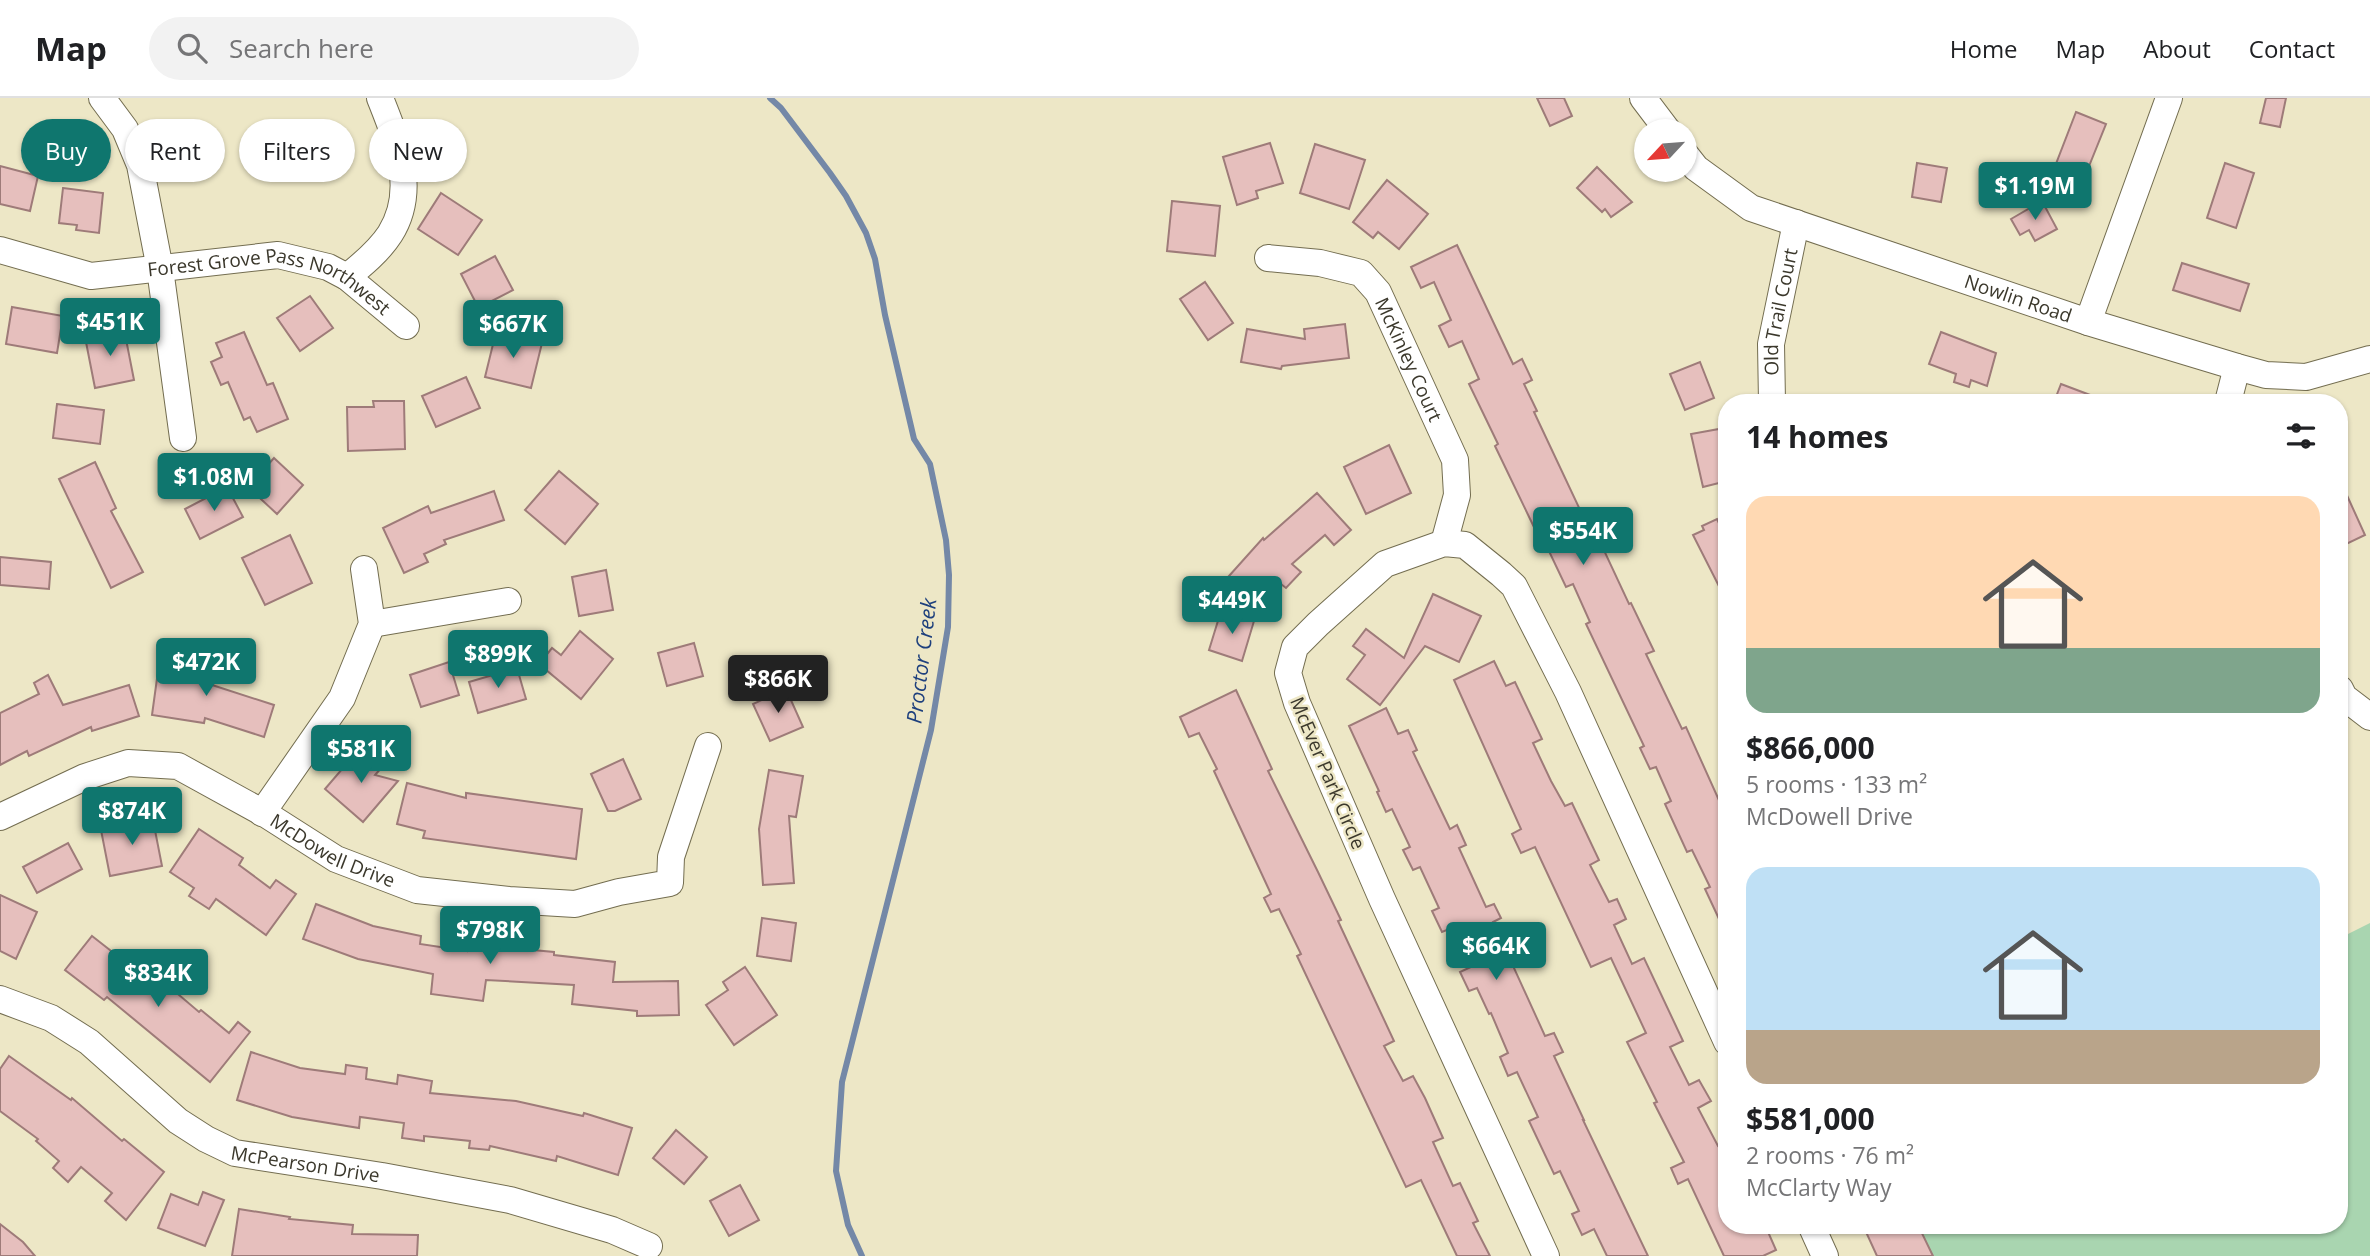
<!DOCTYPE html>
<meta charset="utf-8">
<style>
body{margin:0;font-family:"Open Sans",sans-serif;background:#f2f2f2;color:#202124;height:100vh;display:flex;flex-direction:column;font-size:26px;white-space:nowrap}
*{box-sizing:border-box;margin:0}
p{font-size:23px;color:#757577}
.icon{flex:none;width:38px;height:38px;fill:none;stroke:currentColor;stroke-width:2;stroke-linecap:round;stroke-linejoin:round}
.map{position:relative;flex:1;overflow:hidden}
.panel{position:absolute;left:1718px;top:296px;width:630px;height:840px;display:flex;flex-direction:column;background:#fff;border-radius:28px;box-shadow:0 2px 5px #0004}
.panel>*{flex:none}
.guide{position:absolute;left:21px;top:21px;width:665px;height:63px;display:flex;gap:14px}
.needle{width:46px;rotate:244deg}
.fabs{position:absolute;left:1634px;top:21px;display:grid;gap:14px}
.fabs a{display:grid;place-items:center;width:63px;height:63px;border-radius:50%;background:#fff;box-shadow:0 2px 5px #0004;font-size:35px}
.price{position:absolute;translate:-50% -60px;padding:0 16px;border-radius:7px;background:#0f766e;color:#fff;font-size:23px;line-height:46px;filter:drop-shadow(0 2px 4px #0008)}
.price::after{content:'';position:absolute;left:50%;top:42px;width:21px;height:16px;margin-left:-10px;background:inherit;clip-path:polygon(0 0,100% 0,50% 100%)}
.price.active{background:#222;color:#fff}
ul{padding:0;list-style:none}
li{display:grid;align-content:center;gap:14px;height:371px;padding:0 28px}
li span{display:grid;place-items:center;height:217px;border-radius:21px;color:#555}
li>.icon{margin-inline-start:auto}
span .icon{width:126px;height:126px;fill:#fffc;stroke-width:1}
li b{font-size:30px}
h2{display:flex;justify-content:space-between;align-items:center;height:84px;padding:0 28px;font-size:30px}
.tag{padding:0 24px;border-radius:32px;background:#fff;box-shadow:0 2px 5px #0004;font-size:24px;line-height:63px}
.tag.active{background:#0f766e;color:#fff}
header{display:flex;align-items:center;gap:42px;box-sizing:border-box;height:98px;padding:0 35px;background:#fff;border-bottom:2px solid #e0e0e0}
header strong{font-size:33px}
nav{display:flex;gap:38px;margin-inline-start:auto;font-size:24px}
.search{width:490px;height:63px;background:#f2f2f2;display:flex;align-items:center;gap:18px;box-sizing:border-box;padding:0 24px;border-radius:38px;color:#757577;font-size:26px}
.map>svg:first-child{display:block}
.green{fill:#a9d5b0}
.lines{fill:none;stroke-linecap:round;stroke-linejoin:round}
.stream{stroke:#7488a7;stroke-width:6}
.building{fill:#e6bfbd;stroke:#9e7b79;stroke-width:2}
.minor-casing{stroke:#736d50;stroke-width:28}
.minor{stroke:#fff;stroke-width:26}
.labels{text-anchor:middle;stroke-width:5;stroke-linejoin:round;paint-order:stroke}
.street-label{font-size:19px;fill:#3b382c;stroke:#ede7c6}
.water-label{font-size:21px;font-style:italic;fill:#1e407d;stroke:#ede7c6}
</style>
<header>
<strong>Map</strong>
<div class="search"><svg class="icon" aria-label="search" viewBox="0 0 24 24"><circle cx="10" cy="10" r="6"/><path d="M15 15l6 6"/></svg>Search here</div>
<nav><a>Home</a><a>Map</a><a>About</a><a>Contact</a></nav>
</header>
<div class="map">
<svg width="2370" height="1158" viewBox="0 0 2370 1158">
<rect width="100%" height="100%" fill="#ede7c6"/>
<!-- green -->
<path class="green" d="M2370,825v333h-467l-13,-31h450v-287z"/>
<g class="lines">
<!-- stream -->
<path class="stream" d="M770,0l11,10 49,65 16,23 20,37 9,26 10,56 29,124 16,25 16,76 3,35 -1,52 -17,103 -89,352 -6,89 12,54 14,31"/>
</g>
<!-- building -->
<g class="building">
<path d="M1537,0h27l8,18 -22,10z"/>
<path d="M2266,0h20l-6,29 -20,-4z"/>
<path d="M2076,14l30,12 -23,57 -29,-12z"/>
<path d="M1270,45l13,40 -27,8 2,7 -21,7 -14,-48z"/>
<path d="M1315,46l50,16 -16,49 -49,-16z"/>
<path d="M1917,65l30,5 -6,34 -29,-5z"/>
<path d="M2225,65l29,10 -18,55 -29,-10z"/>
<path d="M0,68l38,10 -8,35 -30,-7z"/>
<path d="M1597,69l35,35 -21,15 -6,-8 -3,3 -25,-24z"/>
<path d="M1387,82l41,34 -29,35 -21,-17 -5,6 -20,-16z"/>
<path d="M63,90l40,5 -4,40 -23,-3 1,-5 -18,-2z"/>
<path d="M441,95l41,27 -24,35 -40,-26z"/>
<path d="M1172,103l48,5 -5,50 -48,-5z"/>
<path d="M2042,103l15,28 -22,12 -6,-11 -9,5 -9,-16z"/>
<path d="M1457,147l56,119 9,-5 10,21 -8,4 13,27 -3,1 64,136 4,-2 27,58 2,-1 23,48 -8,3 36,75 4,-2 41,91v118l-22,-47 5,-2 -18,-37 -5,2 -22,-48 6,-3 -15,-34 -6,2 -10,-21 4,-2 -58,-122 4,-2 -17,-38 -7,3 -18,-38 -3,1 -50,-104 3,-2 -29,-60 10,-5 -17,-38 -13,6 -10,-21 12,-6 -17,-38 -13,6 -10,-21z"/>
<path d="M495,158l18,34 -29,15h-7l-16,-31z"/>
<path d="M2182,165l67,21 -9,27 -67,-21z"/>
<path d="M1205,184l28,41 -25,17 -28,-41z"/>
<path d="M310,198l23,32 -33,23 -23,-33z"/>
<path d="M12,209l51,9 -6,37 -51,-9z"/>
<path d="M1345,226l4,34 -67,8 -1,3 -40,-7 6,-33 58,10 -1,-10z"/>
<path d="M124,231l10,51 -39,8 -10,-51z"/>
<path d="M244,234l23,53 6,-2 15,36 -31,13 -7,-15 -6,3 -16,-38 -7,3 -10,-23 11,-5 -6,-14z"/>
<path d="M496,234l46,11 -11,45 -46,-11z"/>
<path d="M1941,234l55,21 -9,33 -16,-6 -2,7 -15,-5 2,-8 -27,-10z"/>
<path d="M1700,264l14,36 -29,12 -15,-36z"/>
<path d="M466,279l14,31 -44,19 -14,-31z"/>
<path d="M2061,286l45,17 -1,1h-51z"/>
<path d="M373,303h31l1,48 -57,2 -1,-44h27z"/>
<path d="M57,306l47,6 -4,34 -47,-6z"/>
<path d="M1719,331l8,36v16l-24,6 -12,-53z"/>
<path d="M1389,347l22,48 -45,21 -22,-47z"/>
<path d="M274,360l29,27 -26,29 -29,-27z"/>
<path d="M95,364l21,46 -5,3 32,61 -32,16 -52,-109z"/>
<path d="M559,373l39,33 -33,40 -40,-34z"/>
<path d="M2340,382l25,55 -25,12z"/>
<path d="M227,389l16,30 -43,22 -15,-30z"/>
<path d="M494,393l10,29 -60,20 2,4 -22,10 4,8 -24,11 -21,-45 45,-22 3,7z"/>
<path d="M1317,395l34,37 -17,15 -9,-10 -33,29 9,8 -15,16 -5,-4 -19,21 -33,-29 34,-38 1,2z"/>
<path d="M1717,421l10,21v62l-34,-67 11,-5 -2,-4z"/>
<path d="M290,437l22,48 -47,22 -23,-47z"/>
<path d="M0,459l51,5 -2,27 -49,-4z"/>
<path d="M606,472l7,40 -34,6 -7,-39z"/>
<path d="M1433,496l48,22 -22,46 -34,-16 -45,59 -33,-26 18,-24 -12,-9 13,-17 38,29z"/>
<path d="M1221,513l33,10 -12,40 -33,-11z"/>
<path d="M580,533l33,28 -32,40 -42,-35 13,-16 9,7z"/>
<path d="M694,545l9,33 -36,10 -9,-33z"/>
<path d="M177,558l36,5 -4,23 65,21 -10,32 -59,-19 -1,5 -52,-8 7,-51 17,3z"/>
<path d="M1494,563l12,25 9,-4 27,57 -9,4 18,38 14,25 7,-3 27,57 -9,5 19,37 8,-3 9,20 -12,6 18,39 12,-6 39,83 -13,6 19,38 10,-5 12,21 -13,7 20,38 9,-4v83h38l11,25 -13,6h-39l-36,-77 -10,5 -7,-16 13,-6 -30,-59 3,-1 -30,-60 19,-9 -35,-75 -20,9 -56,-120 -14,6 -9,-19 9,-5 -67,-149z"/>
<path d="M449,564l10,33 -38,12 -11,-32z"/>
<path d="M517,570l9,31 -48,14 -9,-31z"/>
<path d="M48,577l15,30 66,-20 10,31 -47,15 -1,-4 -62,29 -2,-5 -27,14v-52l39,-19 -5,-11z"/>
<path d="M786,591l17,38 -33,14 -17,-37z"/>
<path d="M1236,592l36,79 -4,2 50,101 23,48 -3,1 56,120 -10,5 19,35 10,-5 12,22 18,40 -10,4 20,44 7,-3 18,38 -5,2 17,33h-33l-36,-76 -15,7 -109,-231 4,-2 -22,-45 -8,3 -7,-14 7,-4 -57,-123 3,-2 -18,-36 -10,4 -9,-20z"/>
<path d="M1386,610l12,26 10,-4 9,20 -4,2 37,77 7,-4 9,20 -7,3 27,59 8,-3 7,14 -8,4 52,114 9,-3 9,19 -9,4 30,64h-1l65,136h-41l-13,-27 -12,6 -10,-21 7,-3 -19,-40 -6,3 -25,-53 9,-4 -21,-45 -9,4 -8,-19 8,-4 -17,-40 -2,1 -12,-26 -8,3 -9,-19 13,-6 -19,-39 -12,5 -10,-21 7,-3 -19,-41 -7,3 -10,-20 7,-3 -18,-38 -6,3 -9,-20 2,-1 -30,-65z"/>
<path d="M361,649l22,19 -8,9 23,6 -35,41 -38,-33z"/>
<path d="M623,661l18,40 -26,12h-7l-17,-37z"/>
<path d="M769,672l34,6 -7,41 -7,-1 5,67 -31,2 -4,-56z"/>
<path d="M407,685l59,15v-5l116,16 -6,50 -153,-21 2,-7 -28,-7z"/>
<path d="M152,717l10,51 -52,10 -9,-46 28,-6 -1,-5z"/>
<path d="M199,731l44,29 -4,7 31,23 6,-8 20,14 -30,41 -50,-36 -7,10 -20,-13 5,-8 -24,-16z"/>
<path d="M68,745l14,26 -45,24 -14,-26z"/>
<path d="M0,797l37,17 -21,47 -16,-8z"/>
<path d="M316,806l57,22 48,10 -1,8 47,7v-7l87,8v3l61,7 -2,20 65,-1 1,34 -42,1v-5l-65,-7 2,-19 -88,-5 -3,21 -52,-7 2,-20 -75,-15 -55,-20z"/>
<path d="M762,820l34,5 -5,38 -34,-5z"/>
<path d="M92,838l55,43 5,-7 47,40 2,-2 28,23 9,-11 12,10 -40,50 -103,-85 -3,3 -39,-30z"/>
<path d="M745,869l32,48 -43,30 -28,-40 22,-15 -5,-8z"/>
<path d="M251,954l49,16 45,6 1,-9 21,3 -1,11 31,5 1,-9 34,6 -2,12 86,8 67,15 1,-3 48,15 -14,47 -61,-19 -1,5 -66,-15 -1,4 -20,-2 1,-7 -46,-5v5l-22,-3 2,-15 -44,-6 -1,11 -67,-11 -55,-17z"/>
<path d="M9,958l62,44 1,-2 50,43 2,-2 40,33 -38,48 -21,-19 7,-8 -31,-26 -13,15 -15,-14 6,-7 -23,-20 2,-2 -38,-28v-42z"/>
<path d="M676,1032l31,27 -23,27 -31,-26z"/>
<path d="M740,1087l19,35 -30,16 -19,-35z"/>
<path d="M203,1094l21,8 -19,46 -47,-18 13,-34 27,11z"/>
<path d="M239,1111l51,8 -1,2 64,6 -1,9 66,1 -1,21h-185z"/>
<path d="M0,1126l23,18 12,14h-35z"/>
<path d="M1880,1127h38l15,31h-56l-11,-24z"/>
</g>
<g class="lines">
<!-- minor casing -->
<g class="minor-casing">
<g id="minor">
<path d="M102,0l23,31 15,36 20,104 23,169"/>
<path d="M1643,0l25,33"/>
<path id="s1" d="M1685,56l11,14 55,40 337,114 149,45 29,8 40,2 64,-18"/>
<path id="s2" d="M0,152l91,26 187,-21 50,12 19,10 59,49"/>
<path id="s3" d="M1268,160l52,5 41,10 17,19 77,168 2,35 -13,48"/>
<path d="M347,179c15,-12 32,-26 43,-43 28,-44 7,-93 -10,-136"/>
<path d="M2088,224l81,-224"/>
<path id="s4" d="M1772,304l-1,-58 25,-121"/>
<path d="M2228,304l9,-35"/>
<path d="M372,526l136,-23"/>
<path d="M2340,591l4,8 26,20"/>
<path d="M262,715l80,-115 30,-74 -8,-55"/>
<path id="s5" d="M0,719l85,-40 43,-14 50,3 89,49 69,44 81,31 92,10 66,4 44,-12 51,-9 1,-26 37,-111"/>
<path id="s6" d="M0,901l51,19 38,24 89,79 28,18 29,14 147,23 128,24 102,30 37,16"/>
<path d="M1811,1127l14,31"/>
<path d="M1546,1158l-164,-357 -85,-196 -9,-30 7,-26 23,-23 67,-60 59,-21 21,2 36,29 13,12 54,106 159,350"/>
</g>
</g>
<!-- minor -->
<use href="#minor" class="minor"/>
</g>
<g class="labels">
<!-- street labels -->
<g class="street-label">
<text dy="7" stroke="none"><textPath href="#s2" startOffset="280">Forest Grove Pass Northwest</textPath></text>
<text dy="7" stroke="none"><textPath href="#s1" startOffset="368">Nowlin Road</textPath></text>
<text dy="7" stroke="none"><textPath href="#s4" startOffset="91">Old Trail Court</textPath></text>
<text dy="7" stroke="none"><textPath href="#s3" startOffset="194">McKinley Court</textPath></text>
<text transform="translate(1328 675) rotate(67)" y="7">McEver Park Circle</text>
<text dy="7" stroke="none"><textPath href="#s5" startOffset="366">McDowell Drive</textPath></text>
<text dy="7" stroke="none"><textPath href="#s6" startOffset="355">McPearson Drive</textPath></text>
</g>
<!-- water labels -->
<g class="water-label">
<text transform="translate(922 563) rotate(-83)" y="7">Proctor Creek</text>
</g>
</g>
</svg>
<div class="fabs">
<a><svg class="needle" viewBox="-14 -14 28 28"><path d="M0-13l5 13h-10z" fill="#e53935"/><path d="M0 13l5-13h-10z" fill="#757577"/></svg></a>
</div>
<b class="price" style="left:2035px;top:124px">$1.19M</b>
<b class="price" style="left:110px;top:260px">$451K</b>
<b class="price" style="left:513px;top:262px">$667K</b>
<b class="price" style="left:214px;top:415px">$1.08M</b>
<b class="price" style="left:1583px;top:469px">$554K</b>
<b class="price" style="left:1232px;top:538px">$449K</b>
<b class="price" style="left:498px;top:592px">$899K</b>
<b class="price" style="left:206px;top:600px">$472K</b>
<b class="price active" style="left:778px;top:617px">$866K</b>
<b class="price" style="left:361px;top:687px">$581K</b>
<b class="price" style="left:132px;top:749px">$874K</b>
<b class="price" style="left:490px;top:868px">$798K</b>
<b class="price" style="left:1496px;top:884px">$664K</b>
<b class="price" style="left:158px;top:911px">$834K</b>
<div class="guide">
<a class="tag active">Buy</a>
<a class="tag">Rent</a>
<a class="tag">Filters</a>
<a class="tag">New</a>
</div>
<section class="panel">
<h2>14 homes<svg class="icon" aria-label="filters" viewBox="0 0 24 24"><path d="M4 7h16M4 17h16"/><circle cx="9" cy="7" r="2"/><circle cx="15" cy="17" r="2"/></svg></h2>
<ul>
<li><span style="background:linear-gradient(#ffd9b3 70%,#7fa58c 0)"><svg class="icon" aria-label="home" viewBox="0 0 24 24"><path d="M3 11l9-7 9 7M6 9v11h12V9"/></svg></span><div><b>$866,000</b><p>5 rooms · 133 m²</p><p>McDowell Drive</p></div></li>
<li><span style="background:linear-gradient(#bfe0f5 75%,#b9a48a 0)"><svg class="icon" aria-label="home" viewBox="0 0 24 24"><path d="M3 11l9-7 9 7M6 9v11h12V9"/></svg></span><div><b>$581,000</b><p>2 rooms · 76 m²</p><p>McClarty Way</p></div></li>
</ul>
</section>
</div>
